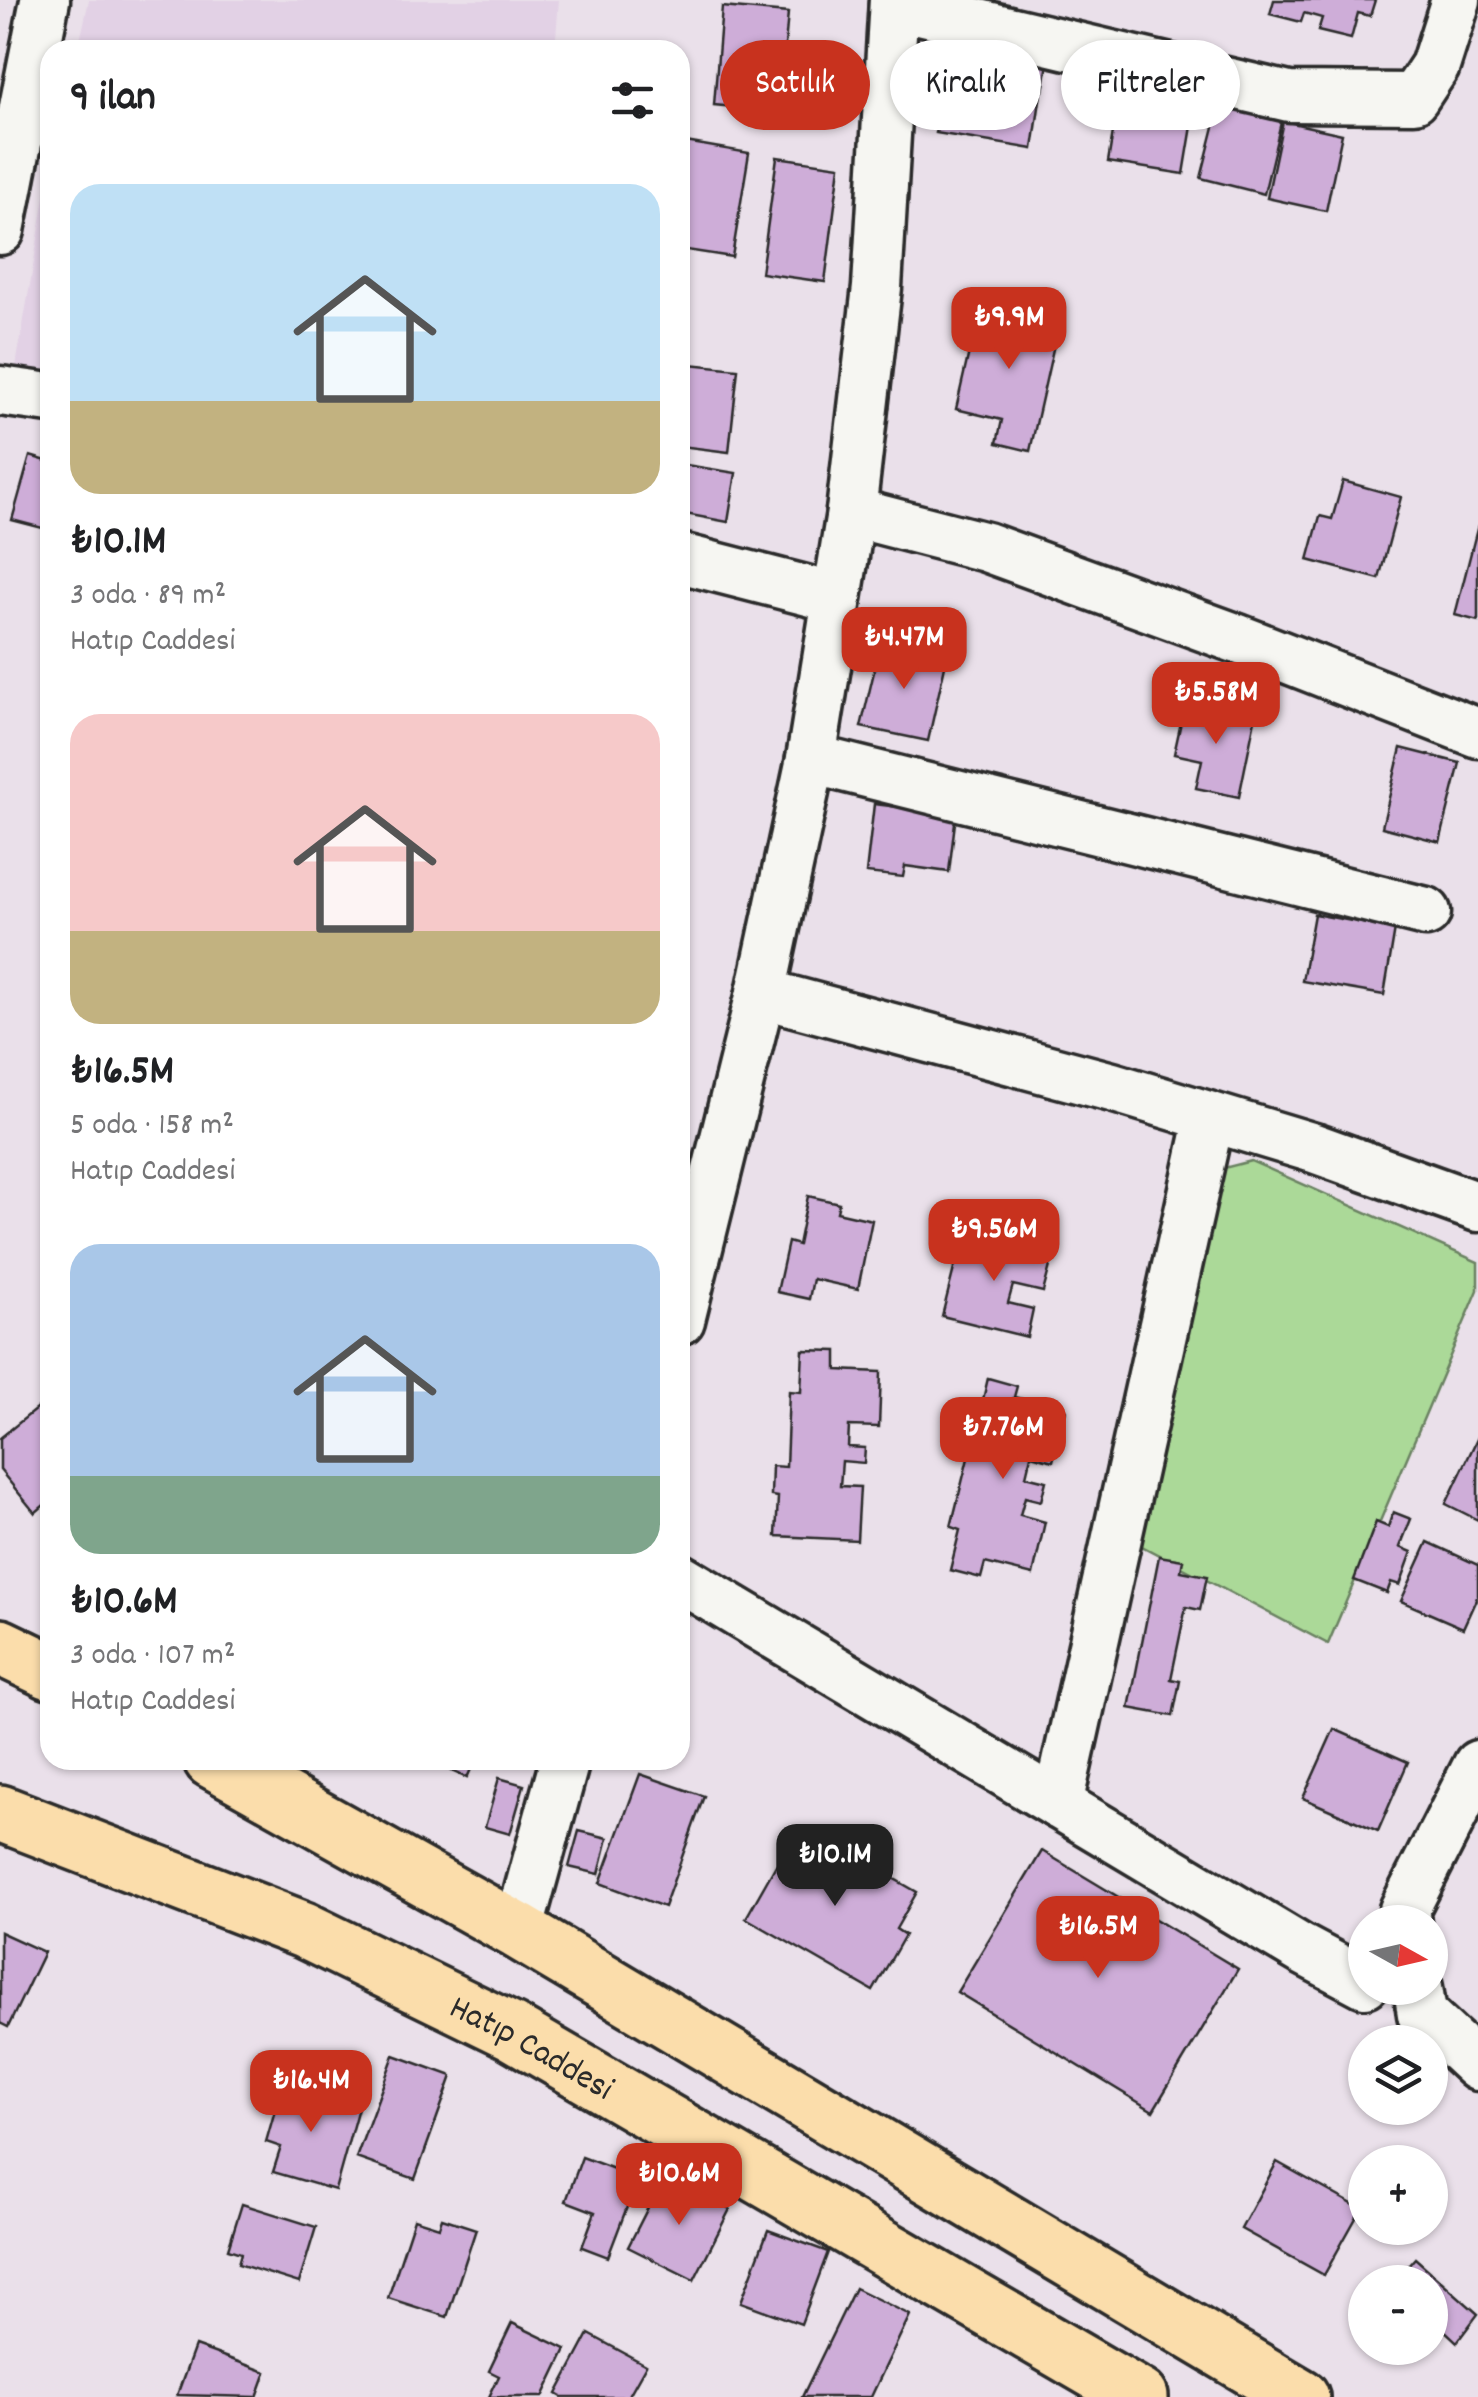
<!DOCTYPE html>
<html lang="tr">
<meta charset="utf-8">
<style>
body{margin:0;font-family:Dekko,sans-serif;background:#f6f6f6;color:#202124;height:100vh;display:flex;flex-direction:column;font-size:38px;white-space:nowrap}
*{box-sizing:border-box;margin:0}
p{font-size:32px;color:#757577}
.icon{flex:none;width:55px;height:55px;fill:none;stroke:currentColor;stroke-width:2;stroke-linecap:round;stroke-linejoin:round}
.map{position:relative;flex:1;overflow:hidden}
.panel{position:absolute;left:40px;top:40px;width:650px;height:1730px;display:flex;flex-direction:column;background:#fff;border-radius:30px;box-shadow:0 2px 8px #0004}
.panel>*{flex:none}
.top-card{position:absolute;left:720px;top:40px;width:608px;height:90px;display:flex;gap:20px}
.needle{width:65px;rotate:98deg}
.tools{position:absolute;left:1348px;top:1905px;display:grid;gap:20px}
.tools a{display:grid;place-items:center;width:100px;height:100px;border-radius:50%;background:#fff;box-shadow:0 2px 8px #0004;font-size:50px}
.price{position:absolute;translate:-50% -85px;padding:0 22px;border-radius:20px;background:#c8321e;color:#fff;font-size:32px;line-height:65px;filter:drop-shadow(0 2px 5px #0008)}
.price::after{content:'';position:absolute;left:50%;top:60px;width:30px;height:22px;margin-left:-15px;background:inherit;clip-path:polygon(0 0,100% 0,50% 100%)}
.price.on{background:#222;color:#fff}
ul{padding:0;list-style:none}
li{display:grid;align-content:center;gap:20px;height:530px;padding:0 30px}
li span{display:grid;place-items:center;height:310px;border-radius:30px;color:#555}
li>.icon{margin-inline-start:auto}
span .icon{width:180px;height:180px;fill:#fffc;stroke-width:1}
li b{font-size:42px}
h2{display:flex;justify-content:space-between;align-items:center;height:120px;padding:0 30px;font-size:42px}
.pill{padding:0 35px;border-radius:45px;background:#fff;box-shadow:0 2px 8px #0004;font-size:35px;line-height:90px}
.pill.on{background:#c8321e;color:#fff}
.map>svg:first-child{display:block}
.built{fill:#e2d1e5}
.green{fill:#abd998;stroke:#6b8262;stroke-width:2.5}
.building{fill:#ceadd8;stroke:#2b2b2b;stroke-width:2.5}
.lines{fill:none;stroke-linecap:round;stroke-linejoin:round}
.minor-casing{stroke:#2b2b2b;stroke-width:55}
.major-casing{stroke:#2b2b2b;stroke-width:62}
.minor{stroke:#f6f6f2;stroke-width:48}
.major{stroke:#fbddab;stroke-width:55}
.labels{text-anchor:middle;stroke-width:8;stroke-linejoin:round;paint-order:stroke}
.street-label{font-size:35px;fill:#2b2b2b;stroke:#f6f6f2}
</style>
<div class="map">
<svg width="1478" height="2397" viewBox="0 0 1478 2397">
<rect width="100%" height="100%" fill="#eae0ea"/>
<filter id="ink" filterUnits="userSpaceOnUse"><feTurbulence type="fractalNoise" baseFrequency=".01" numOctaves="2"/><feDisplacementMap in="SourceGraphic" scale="20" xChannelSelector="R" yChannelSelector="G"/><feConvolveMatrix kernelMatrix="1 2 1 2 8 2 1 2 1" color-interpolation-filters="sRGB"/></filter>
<g filter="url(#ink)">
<!-- built -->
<g class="built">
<path d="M89,0h470l-4,50h-477z"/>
<path d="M50,168v206l-34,-8z"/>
</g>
<!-- green -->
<path class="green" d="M1251,1161l227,101v28l-150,354 -188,-99 80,-376z"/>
<!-- building -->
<g class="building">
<path d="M1274,0h101l-5,16 -12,-3 -7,26 -33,-8 4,-13 -18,-5 -3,9 -31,-8z"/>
<path d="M722,7l66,6 -9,98 -65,-6z"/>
<path d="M955,42l94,16 -6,33 -94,-16z"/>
<path d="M945,77l96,16 -8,56 -97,-16z"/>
<path d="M1121,84l76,12 -13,78 -76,-12z"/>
<path d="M1220,103l62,15 -18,76 -63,-16z"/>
<path d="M1283,121l59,13 -16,77 -59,-13z"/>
<path d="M680,141l69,12 -17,104 -52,-8z"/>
<path d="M777,157l63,9 -15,116 -64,-9z"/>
<path d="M979,308l39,9 1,-7 41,8 -30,133 -33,-8 5,-23 -46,-11z"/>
<path d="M680,363l58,6 -9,83 -49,-6z"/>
<path d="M30,456l20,6v68l-38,-10z"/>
<path d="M680,464l56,9 -8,49 -48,-9z"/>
<path d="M1343,481l58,16 -22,82 -71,-19 12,-44 12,3z"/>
<path d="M1478,525v96l-23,-6z"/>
<path d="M881,642l66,15 -19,84 -67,-14z"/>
<path d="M1185,704l70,15 -16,78 -43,-9 6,-28 -28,-6z"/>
<path d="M1401,748l59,15 -20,79 -58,-15z"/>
<path d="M874,804l82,10 -7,58 -44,-6 -2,11 -37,-4z"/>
<path d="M1314,914l81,15 -11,66 -82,-14z"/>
<path d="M808,1196l31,7 -2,9 35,8 -14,69 -45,-10 -4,20 -32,-7 11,-50 10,3z"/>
<path d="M963,1233l90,22 -10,37 -30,-7 -5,18 25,6 -6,28 -85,-21z"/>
<path d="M803,1350l34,1v19l44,2 -2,55 -30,-1 -1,21 17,1 -1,15 -22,-2 -2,25 20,1 -3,53 -81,-4 2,-39 -7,-1 1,-30 14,1 3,-76 12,1z"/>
<path d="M988,1378l29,8 -3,11 52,13 -13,51 -22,-6 -5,21 20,5 -5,20 -16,-4 -5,18 25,7 -12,53 -48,-12 -4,15 -31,-8 10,-40 -9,-3 20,-81 -9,-1 6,-27 10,3z"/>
<path d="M41,1405l9,11v84l-15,13 -35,-43v-32z"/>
<path d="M1478,1437v83l-32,-16z"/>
<path d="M1393,1512l18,7 -11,28 12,5 -12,33 -9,-3 -4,11 -33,-13 22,-58 12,5z"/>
<path d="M1428,1542l50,23v30l-15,33 -62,-27z"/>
<path d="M1159,1556l24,4 -2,11 26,5 -7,34 -14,-3 -15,72 9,2 -7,35 -44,-8z"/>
<path d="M1334,1729l74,33 -30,69 -75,-33z"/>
<path d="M428,1760h47l-8,18z"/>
<path d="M640,1774l64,22 -40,111 -64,-24z"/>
<path d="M499,1778l25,7 -14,49 -25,-7z"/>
<path d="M807,1829l110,63 -21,37 9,6 -32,56 -127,-73 30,-53 7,5z"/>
<path d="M579,1831l29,7 -9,36 -30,-7z"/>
<path d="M1042,1851l196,118 -85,142 -196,-119z"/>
<path d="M0,1932l44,20 -36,75 -8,-4z"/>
<path d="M394,2055l58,21 -37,103 -59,-21z"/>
<path d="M283,2082l76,22 -24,86 -62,-18 8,-25 -15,-5z"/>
<path d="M582,2157l56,21 -30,79 -26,-10 13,-35 -29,-11z"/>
<path d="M1277,2162l84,47 -37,66 -83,-46z"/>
<path d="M664,2176l66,33 -36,71 -66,-33z"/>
<path d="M242,2204l74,23 -17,56 -61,-19 3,-11 -13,-4z"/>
<path d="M442,2218l34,11 -29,88 -59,-19 26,-79 25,8z"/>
<path d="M768,2230l60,22 -27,72 -60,-22z"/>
<path d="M1415,2258l63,56 -21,28 -16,-15 -11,11v-56h-36z"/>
<path d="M855,2288l55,27 -39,82h-69z"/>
<path d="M512,2323l54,26 -23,48h-54l10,-21 -10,-5z"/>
<path d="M589,2334l57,31 -18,32h-66l-5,-3z"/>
<path d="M195,2346l71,26 -9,25 -80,-2z"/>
</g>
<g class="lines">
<!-- minor casing -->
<g class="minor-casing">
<g id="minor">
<path d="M894,4l395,93 125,1 21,-32 21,-66"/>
<path d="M0,230l45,-230"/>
<path d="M0,391l50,7"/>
<path d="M851,512l135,35 252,92 240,94"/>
<path d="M680,558l156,40"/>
<path d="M811,759l615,153"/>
<path d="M761,993l351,94 202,61 164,59"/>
<path d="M680,1320l81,-327 50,-234 40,-247 26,-225 17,-287"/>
<path d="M680,1578l621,371 64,34"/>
<path d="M1058,1804l152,-687"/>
<path d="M1406,1922l-2,-12 74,-145"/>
<path d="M518,1931l47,-171"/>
<path d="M1418,1988l4,26 56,52"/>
</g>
</g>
<!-- major casing -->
<g class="major-casing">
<g id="major">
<path d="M0,1647l50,24"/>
<path d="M212,1760l306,171 783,466"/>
<path id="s1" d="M0,1813l304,117 207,101 629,366"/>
</g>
</g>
<!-- minor -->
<use href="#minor" class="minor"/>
<!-- major -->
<use href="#major" class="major"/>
</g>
</g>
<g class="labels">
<!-- street labels -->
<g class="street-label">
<text dy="12" stroke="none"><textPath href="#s1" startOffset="582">Hatıp Caddesi</textPath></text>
</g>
</g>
</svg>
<div class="tools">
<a><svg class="needle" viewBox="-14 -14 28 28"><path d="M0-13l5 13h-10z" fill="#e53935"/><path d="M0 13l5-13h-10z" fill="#757577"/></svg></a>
<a><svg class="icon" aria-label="layers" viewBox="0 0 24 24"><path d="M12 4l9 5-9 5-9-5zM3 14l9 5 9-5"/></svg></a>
<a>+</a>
<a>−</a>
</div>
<b class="price" style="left:1009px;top:372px">₺9.9M</b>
<b class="price" style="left:904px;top:692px">₺4.47M</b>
<b class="price" style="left:1216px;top:747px">₺5.58M</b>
<b class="price" style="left:994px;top:1284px">₺9.56M</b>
<b class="price" style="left:1003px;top:1482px">₺7.76M</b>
<b class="price on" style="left:835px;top:1909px">₺10.1M</b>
<b class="price" style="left:1098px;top:1981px">₺16.5M</b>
<b class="price" style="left:311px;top:2135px">₺16.4M</b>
<b class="price" style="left:679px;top:2228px">₺10.6M</b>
<div class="top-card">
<a class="pill on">Satılık</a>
<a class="pill">Kiralık</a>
<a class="pill">Filtreler</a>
</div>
<section class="panel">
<h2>9 ilan<svg class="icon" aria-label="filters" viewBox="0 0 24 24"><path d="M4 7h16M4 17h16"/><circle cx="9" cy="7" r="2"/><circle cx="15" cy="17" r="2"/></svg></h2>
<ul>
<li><span style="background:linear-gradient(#bfe0f5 70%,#c2b280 0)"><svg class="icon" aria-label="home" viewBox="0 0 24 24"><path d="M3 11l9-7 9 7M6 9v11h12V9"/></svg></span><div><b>₺10.1M</b><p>3 oda · 89 m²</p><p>Hatıp Caddesi</p></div></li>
<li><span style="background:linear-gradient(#f6c9c9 70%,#c2b280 0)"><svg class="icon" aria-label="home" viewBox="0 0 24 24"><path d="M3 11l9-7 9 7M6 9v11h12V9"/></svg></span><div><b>₺16.5M</b><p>5 oda · 158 m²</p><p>Hatıp Caddesi</p></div></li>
<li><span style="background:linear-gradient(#a9c7e8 75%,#7fa58c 0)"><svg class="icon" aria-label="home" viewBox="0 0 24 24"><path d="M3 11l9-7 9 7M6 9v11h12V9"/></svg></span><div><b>₺10.6M</b><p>3 oda · 107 m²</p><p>Hatıp Caddesi</p></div></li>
</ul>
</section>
</div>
